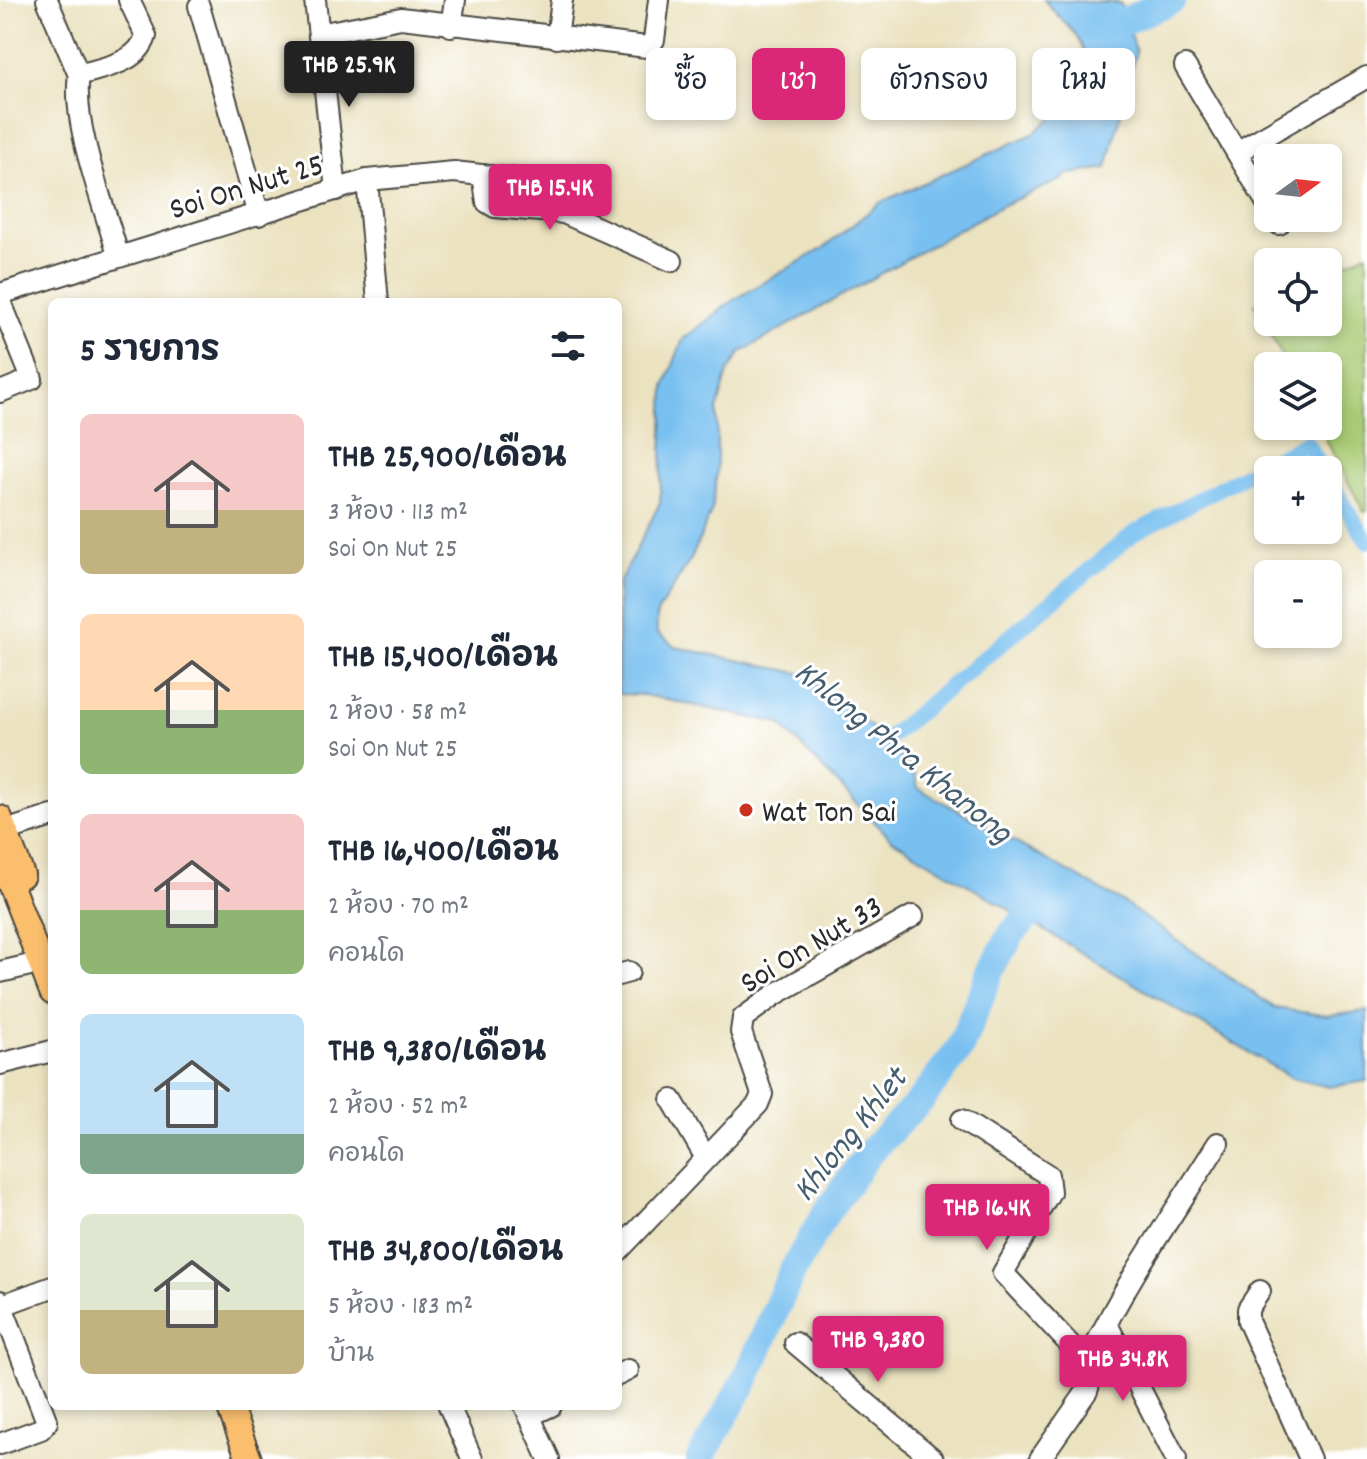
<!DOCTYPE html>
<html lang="th">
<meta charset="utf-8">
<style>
body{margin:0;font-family:Dekko,"Playpen Sans Thai",sans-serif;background:#f2f2f3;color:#1f2937;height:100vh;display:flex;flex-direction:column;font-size:30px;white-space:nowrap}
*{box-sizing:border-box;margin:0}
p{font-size:26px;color:#747a83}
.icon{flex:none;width:44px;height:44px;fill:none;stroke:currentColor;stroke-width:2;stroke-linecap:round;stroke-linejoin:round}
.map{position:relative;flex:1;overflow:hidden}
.panel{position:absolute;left:48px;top:298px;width:574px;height:1112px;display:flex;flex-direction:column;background:#fff;border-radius:12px;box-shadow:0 4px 12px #0003}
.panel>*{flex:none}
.guide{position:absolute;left:646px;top:48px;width:600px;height:72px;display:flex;gap:16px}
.needle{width:52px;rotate:75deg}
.tools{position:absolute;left:1254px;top:144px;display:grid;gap:16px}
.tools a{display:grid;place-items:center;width:88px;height:88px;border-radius:12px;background:#fff;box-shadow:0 4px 12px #0003;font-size:40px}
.price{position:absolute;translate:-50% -68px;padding:0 18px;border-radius:8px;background:#db2777;color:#fff;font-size:26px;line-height:52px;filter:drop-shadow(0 2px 4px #0008)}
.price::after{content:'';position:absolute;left:50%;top:48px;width:24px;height:18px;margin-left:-12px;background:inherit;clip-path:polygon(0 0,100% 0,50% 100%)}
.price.current{background:#222;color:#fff}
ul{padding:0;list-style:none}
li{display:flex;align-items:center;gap:24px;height:200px;padding:0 32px}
li span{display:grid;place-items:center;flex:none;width:224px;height:160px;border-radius:12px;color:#555}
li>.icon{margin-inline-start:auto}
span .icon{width:96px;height:96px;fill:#fffc;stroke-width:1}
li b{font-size:34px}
h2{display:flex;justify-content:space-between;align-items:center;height:96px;padding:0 32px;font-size:34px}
.chip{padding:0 28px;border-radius:12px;background:#fff;box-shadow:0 4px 12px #0003;font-size:28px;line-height:72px}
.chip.current{background:#db2777;color:#fff}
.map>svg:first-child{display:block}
.green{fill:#a9cb74;stroke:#6a7b50;stroke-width:2}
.water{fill:#78c0f0;stroke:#52768e;stroke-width:2}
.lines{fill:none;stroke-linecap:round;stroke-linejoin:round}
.canal{stroke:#78c0f0;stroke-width:16}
.river{stroke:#78c0f0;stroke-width:28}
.minor-casing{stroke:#484641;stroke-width:24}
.major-casing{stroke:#484641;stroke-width:28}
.minor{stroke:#fff;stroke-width:20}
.major{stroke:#fabe6d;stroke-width:24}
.poi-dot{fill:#c8321e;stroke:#fff;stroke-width:3}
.labels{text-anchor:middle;stroke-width:6;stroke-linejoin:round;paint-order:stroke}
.street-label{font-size:32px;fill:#2b2b2b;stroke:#fff}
.poi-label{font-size:32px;fill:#2b2b2b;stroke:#fff;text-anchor:start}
.water-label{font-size:34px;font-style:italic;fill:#465f70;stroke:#fff}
</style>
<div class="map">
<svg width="1367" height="1459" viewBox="0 0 1367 1459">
<rect width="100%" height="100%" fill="#fff"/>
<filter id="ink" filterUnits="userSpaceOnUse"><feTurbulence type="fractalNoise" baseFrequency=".0125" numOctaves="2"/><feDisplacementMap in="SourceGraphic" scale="16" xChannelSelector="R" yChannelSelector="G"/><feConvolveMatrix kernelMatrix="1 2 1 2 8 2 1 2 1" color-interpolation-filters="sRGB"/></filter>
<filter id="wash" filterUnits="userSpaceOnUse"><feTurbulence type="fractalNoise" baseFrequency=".006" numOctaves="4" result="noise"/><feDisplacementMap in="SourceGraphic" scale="32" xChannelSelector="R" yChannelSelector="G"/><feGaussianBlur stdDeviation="1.8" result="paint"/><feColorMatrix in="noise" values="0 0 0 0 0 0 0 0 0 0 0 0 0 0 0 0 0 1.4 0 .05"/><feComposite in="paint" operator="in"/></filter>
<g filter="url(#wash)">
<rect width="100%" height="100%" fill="#ebe2c0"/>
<!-- green -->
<path class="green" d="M1367,253v258l-3,1 -45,-86h9v-60h-41l-32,-62 13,-6v24h60v-51z"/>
<!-- water -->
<path class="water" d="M1044,0l76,3 16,49 -29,116 -42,7 -2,4 -60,26 -262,147 -13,20 -11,39v59l-5,40 -20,47 -35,56v20l19,14 128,27 77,61 33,38 4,15 203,113 154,107 53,8 39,-5v70l-38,6 -37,-9 -401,-239 -112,-116 -135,-28 -26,-1v-109l42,-82 5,-117 18,-47 52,-40 90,-52 56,-45 152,-68 36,-31 17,-27 -1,-23 -9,-18z"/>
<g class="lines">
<!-- canal -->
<g class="canal">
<path d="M1328,479l39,62"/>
<path d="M869,754l265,-221 172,-90 17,27"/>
</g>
<!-- river -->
<g class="river">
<path d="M1107,29l65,-29"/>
<path d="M700,1459l46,-80 46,-107 32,-56 45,-63 52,-53 39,-52 30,-75 22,-40 29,-31"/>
</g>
</g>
</g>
<g filter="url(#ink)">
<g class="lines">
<!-- minor casing -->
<g class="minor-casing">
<g id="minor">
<path d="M47,0l32,75c25,-8 58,-11 67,-39l-17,-36"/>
<path d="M315,0l21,190"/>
<path d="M199,6l60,209"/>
<path d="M451,26l4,-26"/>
<path d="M319,34l82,-16 246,29 7,-7 5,-40"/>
<path d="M557,38l5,-38"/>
<path d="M1185,66l83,139"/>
<path d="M79,75c-8,47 26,133 39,180"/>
<path d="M1237,152l130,-75"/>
<path d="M483,175l4,27 8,5 69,6 108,48"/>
<path d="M367,180l11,122"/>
<path d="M1275,218l4,6"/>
<path d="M0,294l367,-114 87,-8 63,7"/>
<path d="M0,300l32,79 -32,13"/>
<path d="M5,831l47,-15"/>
<path d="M0,972l52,-12"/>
<path d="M618,975l11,-3"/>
<path d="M0,1064l52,-13"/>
<path d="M672,1100l34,58"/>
<path d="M962,1120l86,55 2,17 -47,81 87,93"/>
<path d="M618,1251l140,-147 4,-10 -21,-62 2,-14 33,-24 137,-78"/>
<path d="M1260,1291l-12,18v12l62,138"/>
<path d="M0,1301l47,121 -6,7 -41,15"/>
<path d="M0,1306l52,-19"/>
<path d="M1108,1326l68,133"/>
<path d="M795,1343l138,116"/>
<path d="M618,1375l10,-5"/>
<path d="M449,1406l23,53"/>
<path d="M525,1406l24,53"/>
<path d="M529,1416l22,-10"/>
<path d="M1040,1459l47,-68c6,-14 0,-28 7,-42 32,-69 83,-140 124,-206"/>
</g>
</g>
<!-- major casing -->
<g class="major-casing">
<g id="major">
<path d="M0,818l22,57"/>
<path d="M0,858l52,134"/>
<path d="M229,1406l20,53"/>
</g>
</g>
<!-- minor -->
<use href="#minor" class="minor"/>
<!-- major -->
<use href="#major" class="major"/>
</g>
</g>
<!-- markers -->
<circle class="poi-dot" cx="746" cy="810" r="8"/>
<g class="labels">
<!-- street labels -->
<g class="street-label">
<text transform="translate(246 185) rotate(-17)" y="11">Soi On Nut 25</text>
<text transform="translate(810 943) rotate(-31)" y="11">Soi On Nut 33</text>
</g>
<!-- poi labels -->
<g class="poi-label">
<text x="762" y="821">Wat Ton Sai</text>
</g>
<!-- water labels -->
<g class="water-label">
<text transform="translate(905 750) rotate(39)" y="12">Khlong Phra Khanong</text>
<text transform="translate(848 1133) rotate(-51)" y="12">Khlong Khlet</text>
</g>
</g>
</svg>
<div class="tools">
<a><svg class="needle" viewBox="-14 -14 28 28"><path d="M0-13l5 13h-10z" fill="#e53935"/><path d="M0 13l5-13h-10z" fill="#747a83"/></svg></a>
<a><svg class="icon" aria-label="locate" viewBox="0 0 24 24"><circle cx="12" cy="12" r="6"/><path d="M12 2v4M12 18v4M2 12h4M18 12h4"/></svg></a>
<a><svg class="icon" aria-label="layers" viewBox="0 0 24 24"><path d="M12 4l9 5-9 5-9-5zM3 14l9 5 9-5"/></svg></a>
<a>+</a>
<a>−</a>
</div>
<b class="price current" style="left:349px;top:109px">THB 25.9K</b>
<b class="price" style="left:550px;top:232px">THB 15.4K</b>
<b class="price" style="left:987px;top:1252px">THB 16.4K</b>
<b class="price" style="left:878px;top:1384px">THB 9,380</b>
<b class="price" style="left:1123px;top:1403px">THB 34.8K</b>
<div class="guide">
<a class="chip">ซื้อ</a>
<a class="chip current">เช่า</a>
<a class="chip">ตัวกรอง</a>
<a class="chip">ใหม่</a>
</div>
<section class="panel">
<h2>5 รายการ<svg class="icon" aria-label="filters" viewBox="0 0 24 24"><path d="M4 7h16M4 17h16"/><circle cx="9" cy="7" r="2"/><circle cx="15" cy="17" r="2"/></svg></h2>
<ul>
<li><span style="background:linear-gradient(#f6c9c9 60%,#c2b280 0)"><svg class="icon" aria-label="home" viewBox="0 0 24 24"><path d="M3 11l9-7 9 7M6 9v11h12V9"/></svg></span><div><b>THB 25,900/เดือน</b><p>3 ห้อง · 113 m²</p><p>Soi On Nut 25</p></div></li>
<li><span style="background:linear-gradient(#ffd9b3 60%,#8fb573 0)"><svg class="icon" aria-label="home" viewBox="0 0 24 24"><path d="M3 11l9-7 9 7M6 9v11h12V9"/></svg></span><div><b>THB 15,400/เดือน</b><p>2 ห้อง · 58 m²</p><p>Soi On Nut 25</p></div></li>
<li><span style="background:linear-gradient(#f6c9c9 60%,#8fb573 0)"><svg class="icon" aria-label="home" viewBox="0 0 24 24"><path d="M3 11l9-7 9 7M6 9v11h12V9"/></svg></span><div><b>THB 16,400/เดือน</b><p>2 ห้อง · 70 m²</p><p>คอนโด</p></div></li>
<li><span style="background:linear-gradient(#bfe0f5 75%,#7fa58c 0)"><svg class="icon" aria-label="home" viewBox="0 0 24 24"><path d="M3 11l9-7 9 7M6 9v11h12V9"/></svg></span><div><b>THB 9,380/เดือน</b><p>2 ห้อง · 52 m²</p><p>คอนโด</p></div></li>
<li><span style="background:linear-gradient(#dfe7d0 60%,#c2b280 0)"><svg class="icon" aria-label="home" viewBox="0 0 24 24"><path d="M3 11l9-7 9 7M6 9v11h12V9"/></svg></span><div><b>THB 34,800/เดือน</b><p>5 ห้อง · 183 m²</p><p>บ้าน</p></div></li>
</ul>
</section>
</div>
